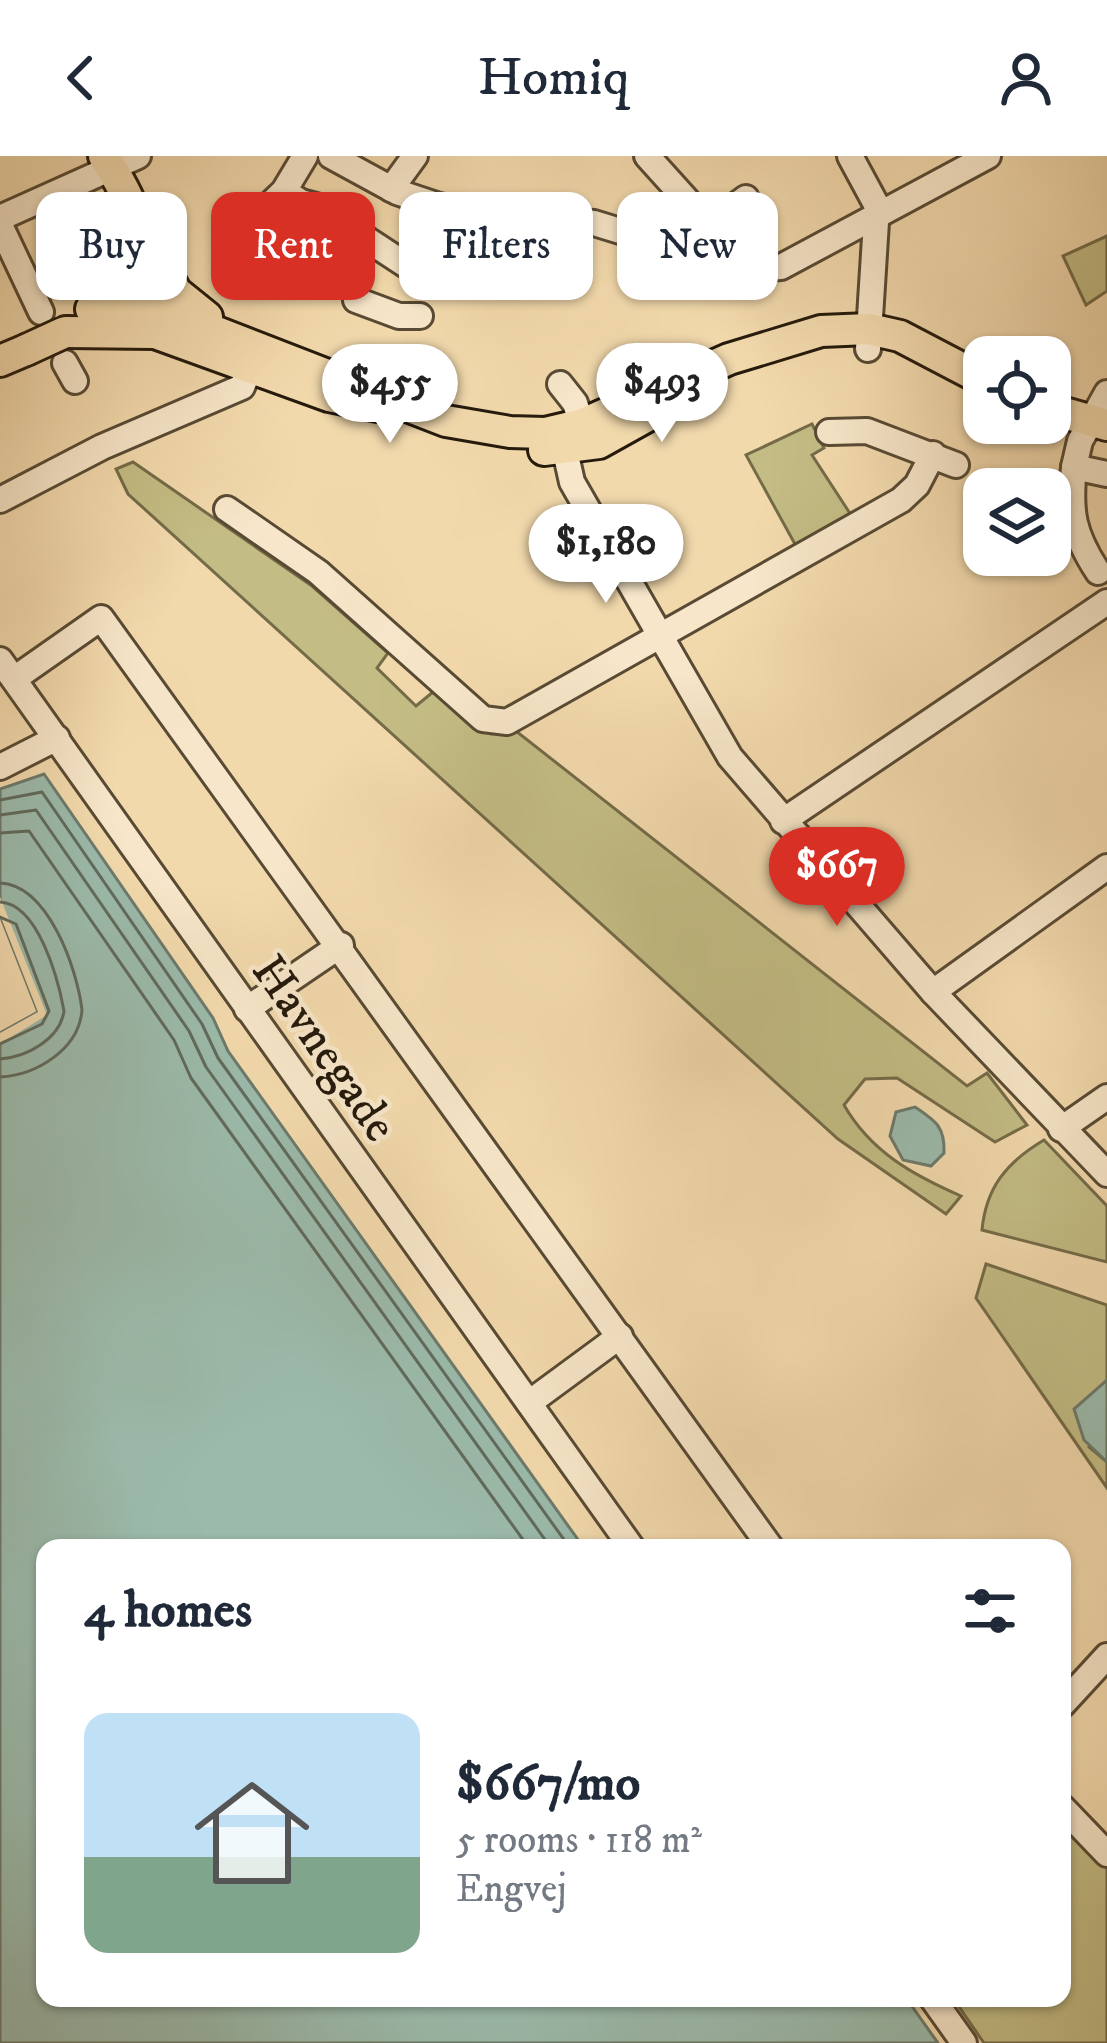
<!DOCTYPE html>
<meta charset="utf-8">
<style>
body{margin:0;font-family:"IM FELL DW Pica",serif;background:#f6f6f7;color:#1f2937;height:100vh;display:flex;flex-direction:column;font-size:45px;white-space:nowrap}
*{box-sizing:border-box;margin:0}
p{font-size:39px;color:#747a83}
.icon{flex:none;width:66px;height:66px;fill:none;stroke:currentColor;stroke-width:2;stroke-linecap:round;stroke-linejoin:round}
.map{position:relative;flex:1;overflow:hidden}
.sheet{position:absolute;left:36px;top:1383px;width:1035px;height:468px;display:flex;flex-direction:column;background:#fff;border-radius:24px;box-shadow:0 3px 9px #0004}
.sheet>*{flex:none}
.banner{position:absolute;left:36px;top:36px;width:1035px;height:108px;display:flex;gap:24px}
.fabs{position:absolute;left:963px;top:180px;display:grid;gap:24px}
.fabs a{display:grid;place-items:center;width:108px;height:108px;border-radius:24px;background:#fff;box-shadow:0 3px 9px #0004;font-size:60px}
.price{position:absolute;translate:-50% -102px;padding:0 27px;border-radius:42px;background:#fff;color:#222;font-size:39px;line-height:78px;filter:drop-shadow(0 3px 6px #0008)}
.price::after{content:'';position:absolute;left:50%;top:72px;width:36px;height:27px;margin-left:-18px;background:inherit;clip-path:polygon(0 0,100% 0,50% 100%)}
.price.active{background:#d93025;color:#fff}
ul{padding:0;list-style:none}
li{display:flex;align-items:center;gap:36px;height:300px;padding:0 48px}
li+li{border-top:3px solid #e0e1e3}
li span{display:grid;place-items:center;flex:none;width:336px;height:240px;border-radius:24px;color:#555}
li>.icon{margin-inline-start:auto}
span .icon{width:144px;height:144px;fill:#fffc;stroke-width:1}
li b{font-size:51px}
h2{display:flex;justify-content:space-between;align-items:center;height:144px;padding:0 48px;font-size:51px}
.tag{padding:0 42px;border-radius:24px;background:#fff;box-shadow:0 3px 9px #0004;font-size:42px;line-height:108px}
.tag.active{background:#d93025;color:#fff}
header{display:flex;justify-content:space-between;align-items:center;height:156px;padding:0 48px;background:#fff;font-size:54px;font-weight:600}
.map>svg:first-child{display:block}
.green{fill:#c3bc84;stroke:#746b48;stroke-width:3}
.water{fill:#9bbaab;stroke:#6c7a6b;stroke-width:3}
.pier{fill:#f2d9ac}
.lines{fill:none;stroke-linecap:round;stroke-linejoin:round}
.shore{stroke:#606a5c;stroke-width:3}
.minor-casing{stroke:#584a34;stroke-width:30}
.major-casing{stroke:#251a0c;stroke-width:36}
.minor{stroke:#f7e6c9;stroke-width:24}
.major{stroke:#f2d9ac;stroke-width:30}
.major-bridge-casing{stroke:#251a0c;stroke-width:36;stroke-linecap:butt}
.major-bridge{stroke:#f2d9ac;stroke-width:30}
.labels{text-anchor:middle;stroke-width:9;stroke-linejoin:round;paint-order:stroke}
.street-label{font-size:48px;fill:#251a0c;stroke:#f7e6c9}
</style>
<header><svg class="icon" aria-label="back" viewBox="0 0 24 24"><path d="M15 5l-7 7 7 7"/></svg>Homiq<svg class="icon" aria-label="person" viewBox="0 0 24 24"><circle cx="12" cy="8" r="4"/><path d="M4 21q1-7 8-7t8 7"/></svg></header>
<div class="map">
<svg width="1107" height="1887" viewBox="0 0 1107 1887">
<rect width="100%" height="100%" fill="#f2d9ac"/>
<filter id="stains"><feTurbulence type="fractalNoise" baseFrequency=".00167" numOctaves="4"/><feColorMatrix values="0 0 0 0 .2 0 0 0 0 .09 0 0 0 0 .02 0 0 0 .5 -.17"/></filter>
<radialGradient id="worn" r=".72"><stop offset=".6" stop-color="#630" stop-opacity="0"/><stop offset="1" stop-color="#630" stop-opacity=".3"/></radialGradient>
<!-- green -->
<g class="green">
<path d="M1107,80v55l-21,14 -23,-49z"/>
<path d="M812,268l12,24 -12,7 39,60 -55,31 -50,-91z"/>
<path d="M133,306l179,124 76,67 -11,15 39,38 17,-14 58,42 25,-3 451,355 20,-13 40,52 -32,17 -98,-64 -32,1 -21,26c27,47 69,70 117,91l-15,18 -108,-75 -710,-645 -12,-25z"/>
<path d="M1044,984l63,66v56l-125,-32c4,-43 25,-68 62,-90z"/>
<path d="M986,1108l121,41v75l-18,67 18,15v26l-131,-190z"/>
<path d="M1062,1672l45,40v175h-123l-31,-45h109z"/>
</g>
<!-- water -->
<g class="water">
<path d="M44,618l169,244 15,33 356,497h-539v450h861l32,45h-938v-1010l38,-21 -38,-97v-126z"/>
<path d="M915,951c21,14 30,20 29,46l-13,13 -28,-6 -13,-24 6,-24z"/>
<path d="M1107,1224v82l-23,-22 -10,-31z"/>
</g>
<!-- pier -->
<path class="pier" d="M0,741l47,118 -47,29v-11l38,-21 -38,-97z"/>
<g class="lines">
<!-- shore -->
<g class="shore">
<path d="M0,644l42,-8 160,232 16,34 352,490"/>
<path d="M0,659l36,-5 153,221 17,36 345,481"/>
<path d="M0,677l29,-2 145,209 17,38 338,470"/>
<path d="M0,727c48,2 77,85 82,127 -3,39 -45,65 -82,67"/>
<path d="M0,746c38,2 58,76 64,109 -4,28 -37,46 -64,48"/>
<path d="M0,761l16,7 33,87 -7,13 -42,20"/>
</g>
<!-- minor casing -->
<g class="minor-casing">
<g id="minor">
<path d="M331,0l66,36 42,14 40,9 115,8 75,23 17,-4 60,-44"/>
<path d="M647,0l92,102 15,11 27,-2 207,-111"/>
<path d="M850,0l27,50 -9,143"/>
<path d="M391,33l24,-33"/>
<path d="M284,35l17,11v9l-20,21h-12l-9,-18 24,-23 21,-35"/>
<path d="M301,46l15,4 90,59 17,2"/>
<path d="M0,62l138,-62"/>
<path d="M0,69l41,87"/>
<path d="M356,144l43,16h21"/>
<path d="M65,207l10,18"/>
<path d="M560,228l15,19 11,34"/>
<path d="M1107,237l-27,48 -6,26 33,7"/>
<path d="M829,276l38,-1 89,34"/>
<path d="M561,277l11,49 158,275 203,235 174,182"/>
<path d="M1074,311c-5,45 -1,67 24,105"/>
<path d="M0,344l102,-53 140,-60 14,-33"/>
<path d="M227,353l91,63 165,147 24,3 394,-222 16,-15 16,-31"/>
<path d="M0,504l632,888"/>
<path d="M14,523l87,-61 670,930"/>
<path d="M0,611l57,-29"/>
<path d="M783,665l324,-219"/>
<path d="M933,836l174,-125"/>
<path d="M247,853l94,-64"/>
<path d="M1061,973l46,-32"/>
<path d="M529,1247l91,-67"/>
<path d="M1062,1549l45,-49"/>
<path d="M1062,1651l45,47"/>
<path d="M932,1842l32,45"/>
</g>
</g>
<!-- major casing -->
<g class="major-casing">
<g id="major">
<path d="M104,0c31,49 66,114 2,156"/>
<path d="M144,77l32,59 31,25"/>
<path d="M91,153l26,-5 43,6 286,111 64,11 35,1 38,-9 146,-65 92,-28 48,-2 31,7 84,44"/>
<path d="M66,176l89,1 174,63 48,10"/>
<path d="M0,205l26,-11"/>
<path d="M1050,253l57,16"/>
<path d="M544,294l55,-7 61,-34"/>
</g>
</g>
<!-- minor -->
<use href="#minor" class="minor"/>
<!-- major -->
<use href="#major" class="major"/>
<!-- major-bridge casing -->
<g class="major-bridge-casing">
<path id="major-bridge" d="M26,194l37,-17"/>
</g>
<!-- major-bridge -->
<use href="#major-bridge" class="major-bridge"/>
</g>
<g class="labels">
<!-- street labels -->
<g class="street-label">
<text transform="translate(326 891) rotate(55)" y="17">Havnegade</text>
</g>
</g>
<rect width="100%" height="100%" filter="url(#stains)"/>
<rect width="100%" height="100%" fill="url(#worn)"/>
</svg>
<div class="fabs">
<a><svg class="icon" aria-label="locate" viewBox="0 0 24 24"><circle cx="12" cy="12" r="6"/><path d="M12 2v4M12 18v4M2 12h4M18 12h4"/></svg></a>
<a><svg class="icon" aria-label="layers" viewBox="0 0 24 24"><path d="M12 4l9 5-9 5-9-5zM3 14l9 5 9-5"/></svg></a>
</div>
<b class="price" style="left:662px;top:289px">$493</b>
<b class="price" style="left:390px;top:290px">$455</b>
<b class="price" style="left:606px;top:450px">$1,180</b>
<b class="price active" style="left:837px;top:773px">$667</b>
<div class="banner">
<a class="tag">Buy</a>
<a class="tag active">Rent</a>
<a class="tag">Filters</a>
<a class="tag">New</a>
</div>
<section class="sheet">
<h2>4 homes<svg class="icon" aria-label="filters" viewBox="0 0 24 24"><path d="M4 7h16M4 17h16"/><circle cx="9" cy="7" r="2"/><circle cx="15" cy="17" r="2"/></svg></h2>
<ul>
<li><span style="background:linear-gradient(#bfe0f5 60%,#7fa58c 0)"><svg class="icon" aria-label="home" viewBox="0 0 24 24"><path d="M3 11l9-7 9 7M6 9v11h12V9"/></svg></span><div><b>$667/mo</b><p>5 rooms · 118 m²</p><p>Engvej</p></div></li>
</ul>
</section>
</div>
